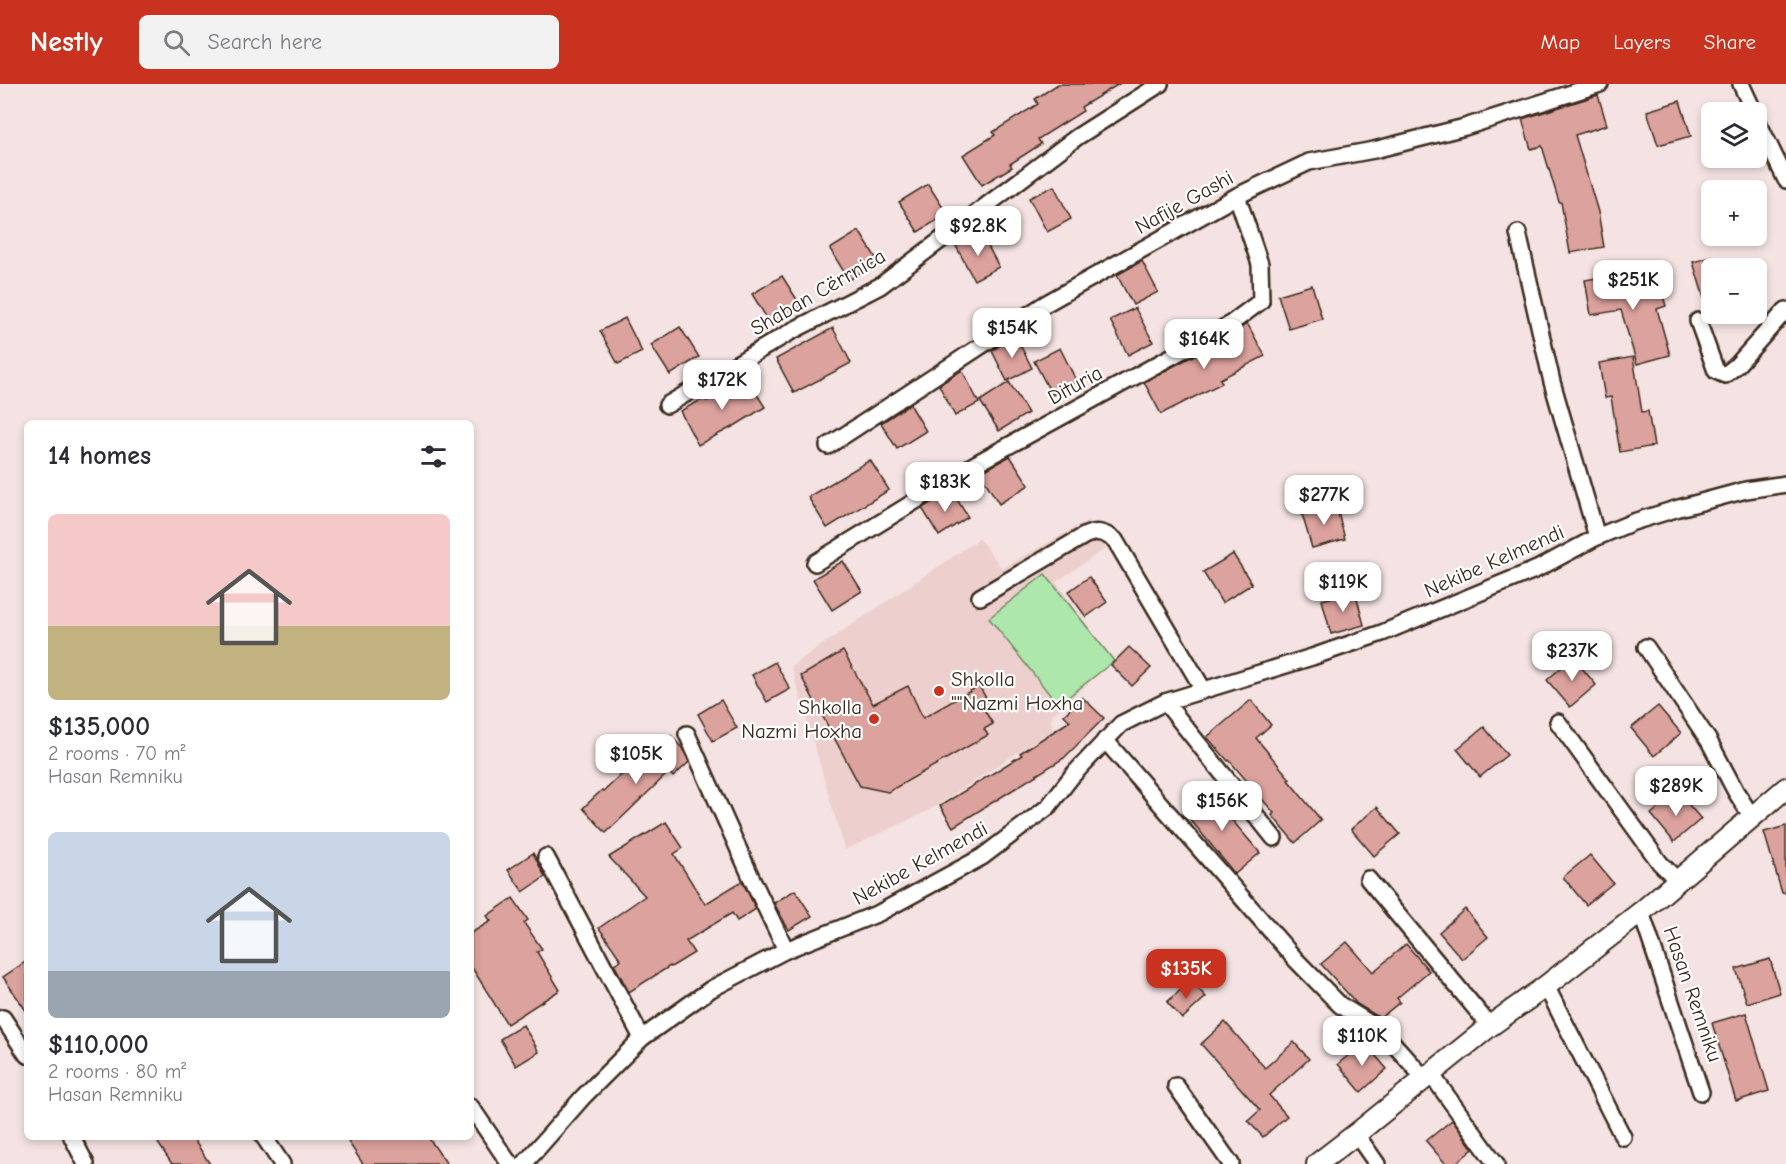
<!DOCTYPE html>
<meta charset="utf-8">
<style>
body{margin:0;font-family:"Comic Neue",sans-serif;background:#f2f2f3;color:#2b2b33;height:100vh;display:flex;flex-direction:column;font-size:22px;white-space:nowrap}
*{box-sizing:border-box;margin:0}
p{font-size:20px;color:#7c7c81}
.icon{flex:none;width:33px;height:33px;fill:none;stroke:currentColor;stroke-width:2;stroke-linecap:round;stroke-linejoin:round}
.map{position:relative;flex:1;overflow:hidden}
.drawer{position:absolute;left:24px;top:336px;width:450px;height:720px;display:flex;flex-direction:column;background:#fff;border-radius:9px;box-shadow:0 3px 9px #0003}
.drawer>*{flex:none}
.fabs{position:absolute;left:1701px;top:18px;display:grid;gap:12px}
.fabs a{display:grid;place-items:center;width:66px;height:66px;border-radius:9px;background:#fff;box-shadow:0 3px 9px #0003;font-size:30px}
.price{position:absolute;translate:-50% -51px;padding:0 14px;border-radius:12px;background:#fff;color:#222;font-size:20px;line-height:39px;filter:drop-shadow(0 2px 3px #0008)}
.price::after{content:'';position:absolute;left:50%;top:36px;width:18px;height:14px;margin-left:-9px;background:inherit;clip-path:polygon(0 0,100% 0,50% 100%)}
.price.selected{background:#c8321e;color:#fff}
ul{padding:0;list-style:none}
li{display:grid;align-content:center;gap:12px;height:318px;padding:0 24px}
li span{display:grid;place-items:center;height:186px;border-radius:9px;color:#555}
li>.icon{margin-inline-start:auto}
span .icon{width:108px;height:108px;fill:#fffc;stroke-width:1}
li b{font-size:26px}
h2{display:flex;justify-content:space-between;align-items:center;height:72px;padding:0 24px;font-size:26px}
header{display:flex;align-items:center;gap:36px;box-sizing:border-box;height:84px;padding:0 30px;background:#c8321e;color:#fff}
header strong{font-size:28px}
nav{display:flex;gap:33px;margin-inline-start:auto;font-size:21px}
.search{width:420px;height:54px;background:#f2f2f3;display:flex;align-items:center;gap:15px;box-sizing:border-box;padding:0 21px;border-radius:9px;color:#7c7c81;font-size:22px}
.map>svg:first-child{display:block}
.built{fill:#edd0cd}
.green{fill:#ade7ac;stroke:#748865;stroke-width:1.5}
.building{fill:#dca29d;stroke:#3b2a1e;stroke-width:1.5}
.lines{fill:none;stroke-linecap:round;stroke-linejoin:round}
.minor-casing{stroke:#3b2a1e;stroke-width:20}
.tertiary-casing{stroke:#3b2a1e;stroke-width:24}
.minor{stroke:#fff;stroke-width:15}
.tertiary{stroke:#fff;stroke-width:20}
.poi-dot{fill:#c8321e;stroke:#fff;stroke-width:2}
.labels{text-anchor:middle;stroke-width:4.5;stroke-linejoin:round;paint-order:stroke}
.street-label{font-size:21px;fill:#3b2a1e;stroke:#fff}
.poi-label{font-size:21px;fill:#3b2a1e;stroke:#fff;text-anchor:start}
</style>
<header>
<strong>Nestly</strong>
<div class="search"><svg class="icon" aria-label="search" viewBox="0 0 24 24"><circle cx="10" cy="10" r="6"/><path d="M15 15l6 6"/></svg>Search here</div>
<nav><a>Map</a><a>Layers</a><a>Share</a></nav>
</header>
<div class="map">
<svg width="1786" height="1080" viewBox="0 0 1786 1080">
<rect width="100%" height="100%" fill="#f4e3e2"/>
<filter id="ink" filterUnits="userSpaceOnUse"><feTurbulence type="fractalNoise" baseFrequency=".0167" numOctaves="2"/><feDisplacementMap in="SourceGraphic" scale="12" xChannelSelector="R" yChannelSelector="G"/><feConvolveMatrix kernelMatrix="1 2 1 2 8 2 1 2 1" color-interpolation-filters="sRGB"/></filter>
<g filter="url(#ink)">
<!-- built -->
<path class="built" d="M1089,436l17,28 -50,34 58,79 -63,55 1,14 -124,81 -83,39 -54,-184 188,-127 23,29z"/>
<!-- green -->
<path class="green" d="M1045,490l69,87 -56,44 -69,-87z"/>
<!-- building -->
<g class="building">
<path d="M1058,0h61l-38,23 2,4 -45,28 3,5 -31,20 2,3 -30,18 -19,-30 32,-20 -2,-3 45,-28 -3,-5z"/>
<path d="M1598,11l9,30 -32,10 23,77 6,35 -34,6 -9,-51h-2l-17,-56 -11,3 -9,-30z"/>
<path d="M1680,17l11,35 -33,9 -11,-34z"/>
<path d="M928,100l19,30 -29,18 -19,-30z"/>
<path d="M1054,102l17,33 -24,13 -18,-34z"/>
<path d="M859,147l19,30 -29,19 -19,-31z"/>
<path d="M981,149l18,34 -25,13 -18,-34z"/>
<path d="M1712,173v53l-4,1 -15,-49z"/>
<path d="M1142,177l16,31 -25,13 -16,-30z"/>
<path d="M1656,188l10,34 -9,3 13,46 -33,9 -16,-54 -30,5 -6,-35 34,-6 1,9z"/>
<path d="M782,192l19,30 -30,19 -19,-31z"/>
<path d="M1312,201l10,34 -33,10 -11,-34z"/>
<path d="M1135,224l18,34 -25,13 -18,-35z"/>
<path d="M625,234l17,34 -24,12 -18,-33z"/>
<path d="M1247,239l18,33 -45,23 2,4 -61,31 -17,-32 90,-48z"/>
<path d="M680,243l19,30 -29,18 -19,-30z"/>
<path d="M833,244l18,35 -57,30 -18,-34z"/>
<path d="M1015,251l17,33 -25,13 -15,-30z"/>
<path d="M1060,264l17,34 -25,13 -18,-34z"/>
<path d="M1633,273l9,55 6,-1 6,35 -34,6 -9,-55 -6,1 -6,-35z"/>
<path d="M962,286l17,33 -24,13 -16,-31z"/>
<path d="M746,293l19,30 -29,18 -38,20 -18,-34 25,-13 2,3z"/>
<path d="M1009,298l19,31 -29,18 -19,-30z"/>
<path d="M910,320l16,27 -29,18 -16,-26z"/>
<path d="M1010,372l19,29 -30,19 -19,-31z"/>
<path d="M870,376l19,30 -62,38 -19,-31z"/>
<path d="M951,406l17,27 -29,19 -17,-28z"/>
<path d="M1336,421l9,34 -33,9 -10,-34z"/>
<path d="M1233,470l19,30 -30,19 -19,-31z"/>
<path d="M843,477l19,30 -30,19 -19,-31z"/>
<path d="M1089,493l18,25 -21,15 -18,-25z"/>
<path d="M1355,507l9,34 -33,9 -9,-34z"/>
<path d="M1129,563l22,21 -19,18 -21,-21z"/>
<path d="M843,567l30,53 35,-18 15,32 56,-32 10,17 -6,5 10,16 -9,5 4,6 -100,57 -28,-6 -59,-110z"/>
<path d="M1573,573l23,28 -26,22 -23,-27z"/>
<path d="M775,578l15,27 -23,13 -15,-27z"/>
<path d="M1082,613l22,21 -40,40 -111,69 -13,-21 82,-51 -2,-2 50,-32 -6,-6z"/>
<path d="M721,616l16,28 -24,13 -15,-27z"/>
<path d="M1251,616l20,25 -15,13 34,41 -2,1 33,40 -26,23 -23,-28 2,-2 -45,-53 -1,1 -21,-24z"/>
<path d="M1658,622l23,27 -27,23 -23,-28z"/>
<path d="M1484,643l23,28 -27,22 -23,-28z"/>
<path d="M671,652l11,12 7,14 -16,15 -4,-5 -63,61 -23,-25 19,-18 2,1 29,-27 4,4z"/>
<path d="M1211,707l23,27 -2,2 28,33 -25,21 -50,-61z"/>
<path d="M1678,708l23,27 -27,23 -23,-28z"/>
<path d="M1377,723l23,27 -26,22 -23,-27z"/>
<path d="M666,738l17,26 -9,6 31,50 37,-23 14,28 -19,12 -5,-8 -46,28 8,12 -23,14 -1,-1 -41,26 -15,-28 7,-4 -22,-32 46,-32 -36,-39z"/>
<path d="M1786,742v67h-4l-18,-61z"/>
<path d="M533,769l12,24 -22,15 -15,-22z"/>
<path d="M1590,771l23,28 -27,22 -23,-28z"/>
<path d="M795,806l17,26 -23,14 -15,-27z"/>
<path d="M513,814l15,22 -4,3 18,26 -5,3 23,38 -53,34 -36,-58v-33l20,-12 -4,-5z"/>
<path d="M1465,825l23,28 -26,22 -23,-27z"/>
<path d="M1347,858l26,30 33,-28 23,27 -32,27 3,4 -20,16 -23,-14 -36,-40z"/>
<path d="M1770,875l10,34 -33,10 -11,-34z"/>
<path d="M27,877v51l-24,-35z"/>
<path d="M1191,897l15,16 -24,22 -15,-17z"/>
<path d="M1746,929l23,78 -33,10 -24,-78z"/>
<path d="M1225,938l40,46 29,-26 15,17 -40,36 18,21 -24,21 -15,-16 12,-11 -59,-66z"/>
<path d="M523,941l16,27 -23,14 -16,-27z"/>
<path d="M1364,958l23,27 -26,23 -23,-28z"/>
<path d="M1452,1036l21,29 -18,15h-9l-20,-23z"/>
<path d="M154,1053h38l18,27h-38z"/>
<path d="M345,1053h83l19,27h-84z"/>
</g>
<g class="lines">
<!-- minor casing -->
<g class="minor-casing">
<g id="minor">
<path d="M1741,0l13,28"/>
<path d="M1756,34l30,62"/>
<path d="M1518,149l34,149 45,155"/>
<path d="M1698,237l18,50 9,4 12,-10 49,-55"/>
<path d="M667,321l125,-74 88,-45 197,-149 83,-53"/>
<path d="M828,362l217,-142 192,-108 72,-34 65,-12 91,-23 135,-43"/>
<path d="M815,479l162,-100 252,-138 32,-24 -1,-37 -23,-68"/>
<path d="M980,513l104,-61c13,-6 19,-4 31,4l88,149"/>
<path d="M1646,563l63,94 27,51 16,25"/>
<path d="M1165,618l109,136"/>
<path d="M1558,638l102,141 18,18"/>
<path d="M687,650l64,143 35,73"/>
<path d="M1105,656l191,220 44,45 42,26 43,48"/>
<path d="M546,773l96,181"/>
<path d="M1368,795l122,147"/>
<path d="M1641,828l60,180"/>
<path d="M1546,902l77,151"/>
<path d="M3,934l24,37"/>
<path d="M1431,990l65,90"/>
<path d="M1176,1002l55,78"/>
<path d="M471,1023l36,53 4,4"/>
<path d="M1356,1050l21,30"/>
<path d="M72,1053l14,27"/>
<path d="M264,1053l18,27"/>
<path d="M524,1080l59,-67 59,-59 69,-49 75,-39 93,-37 103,-56 66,-50 24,-31 49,-52 44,-22 147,-45 70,-24 155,-64 60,-32 36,-15 46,-14 67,-18 40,-6"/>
</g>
</g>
<!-- tertiary casing -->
<g class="tertiary-casing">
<path id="tertiary" d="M1317,1080l39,-30 134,-108 56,-40 95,-74 145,-124"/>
</g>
<!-- minor -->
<use href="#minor" class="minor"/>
<!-- tertiary -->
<use href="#tertiary" class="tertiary"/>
</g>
</g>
<!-- markers -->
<g class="poi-dot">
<circle cx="939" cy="607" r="6"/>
<circle cx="874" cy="635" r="6"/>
</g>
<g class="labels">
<!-- street labels -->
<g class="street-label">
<text transform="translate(1184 118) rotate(-29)" y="7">Nafije Gashi</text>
<text transform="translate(818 208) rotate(-30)" y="7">Shaban Cërrnica</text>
<text transform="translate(1075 301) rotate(-29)" y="7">Dituria</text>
<text transform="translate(1494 477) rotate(-24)" y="7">Nekibe Kelmendi</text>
<text transform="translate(920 779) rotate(-29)" y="7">Nekibe Kelmendi</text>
<text transform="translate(1693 910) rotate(71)" y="7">Hasan Remniku</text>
</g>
<!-- poi labels -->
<g class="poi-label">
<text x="951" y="602">Shkolla<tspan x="951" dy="24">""Nazmi Hoxha</tspan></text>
<text x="862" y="630" text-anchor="end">Shkolla<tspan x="862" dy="24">Nazmi Hoxha</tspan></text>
</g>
</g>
</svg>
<div class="fabs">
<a><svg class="icon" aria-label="layers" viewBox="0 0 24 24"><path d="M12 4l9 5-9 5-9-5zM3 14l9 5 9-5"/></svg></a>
<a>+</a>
<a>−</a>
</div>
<b class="price" style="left:978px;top:173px">$92.8K</b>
<b class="price" style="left:1633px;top:227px">$251K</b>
<b class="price" style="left:1012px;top:275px">$154K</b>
<b class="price" style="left:1204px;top:286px">$164K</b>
<b class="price" style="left:722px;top:327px">$172K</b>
<b class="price" style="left:945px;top:429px">$183K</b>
<b class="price" style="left:1324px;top:442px">$277K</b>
<b class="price" style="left:1343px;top:529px">$119K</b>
<b class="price" style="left:1572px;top:598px">$237K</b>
<b class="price" style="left:636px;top:701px">$105K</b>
<b class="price" style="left:1676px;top:733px">$289K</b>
<b class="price" style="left:1222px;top:748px">$156K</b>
<b class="price selected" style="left:1186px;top:916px">$135K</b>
<b class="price" style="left:1362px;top:983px">$110K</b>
<section class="drawer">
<h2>14 homes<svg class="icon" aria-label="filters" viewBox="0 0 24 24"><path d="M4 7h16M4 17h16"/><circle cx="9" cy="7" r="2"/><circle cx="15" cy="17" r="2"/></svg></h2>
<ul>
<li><span style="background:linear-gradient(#f6c9c9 60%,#c2b280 0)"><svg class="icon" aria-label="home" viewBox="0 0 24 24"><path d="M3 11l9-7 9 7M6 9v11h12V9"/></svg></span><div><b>$135,000</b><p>2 rooms · 70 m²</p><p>Hasan Remniku</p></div></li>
<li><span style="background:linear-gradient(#c9d6e8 75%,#9aa5b1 0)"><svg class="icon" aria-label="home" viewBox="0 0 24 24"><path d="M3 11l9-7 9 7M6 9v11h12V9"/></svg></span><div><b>$110,000</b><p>2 rooms · 80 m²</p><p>Hasan Remniku</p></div></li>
</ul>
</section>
</div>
